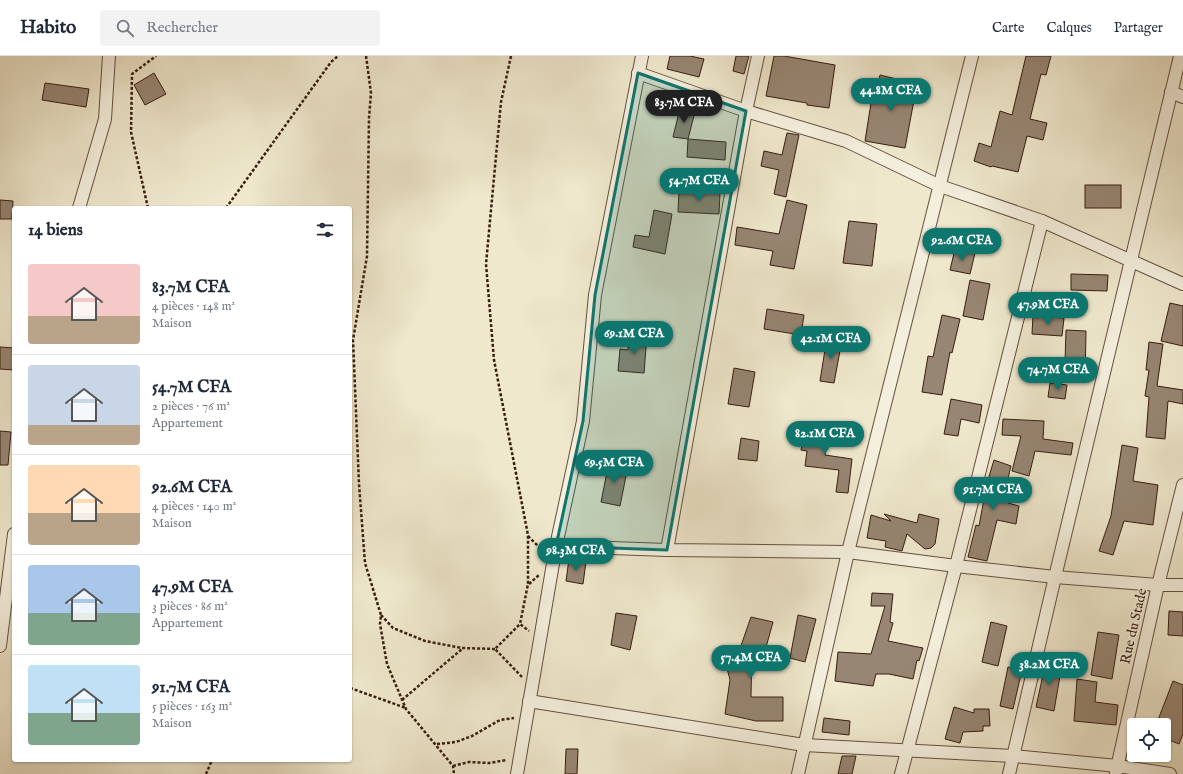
<!DOCTYPE html>
<html lang="fr">
<meta charset="utf-8">
<style>
body{margin:0;font-family:"IM FELL English",serif;background:#f2f2f3;color:#1f2937;height:100vh;display:flex;flex-direction:column;font-size:15px;white-space:nowrap}
*{box-sizing:border-box;margin:0}
p{font-size:13px;color:#747a83}
.icon{flex:none;width:22px;height:22px;fill:none;stroke:currentColor;stroke-width:2;stroke-linecap:round;stroke-linejoin:round}
.map{position:relative;flex:1;overflow:hidden}
.drawer{position:absolute;left:12px;top:150px;width:340px;height:556px;display:flex;flex-direction:column;background:#fff;border-radius:4px;box-shadow:0 1px 3px #0004}
.drawer>*{flex:none}
.tools{position:absolute;left:1127px;top:662px;display:grid;gap:8px}
.tools a{display:grid;place-items:center;width:44px;height:44px;border-radius:4px;background:#fff;box-shadow:0 1px 3px #0004;font-size:20px}
.price{position:absolute;translate:-50% -34px;padding:0 9px;border-radius:14px;background:#0f766e;color:#fff;font-size:13px;line-height:26px;filter:drop-shadow(0 1px 2px #0008)}
.price::after{content:'';position:absolute;left:50%;top:24px;width:12px;height:9px;margin-left:-6px;background:inherit;clip-path:polygon(0 0,100% 0,50% 100%)}
.price.on{background:#222;color:#fff}
ul{padding:0;list-style:none}
li{display:flex;align-items:center;gap:12px;height:100px;padding:0 16px}
li+li{border-top:1px solid #e0e1e3}
li span{display:grid;place-items:center;flex:none;width:112px;height:80px;border-radius:4px;color:#555}
li>.icon{margin-inline-start:auto}
span .icon{width:48px;height:48px;fill:#fffc;stroke-width:1}
li b{font-size:17px}
h2{display:flex;justify-content:space-between;align-items:center;height:48px;padding:0 16px;font-size:17px}
header{display:flex;align-items:center;gap:24px;box-sizing:border-box;height:56px;padding:0 20px;background:#fff;border-bottom:1px solid #e0e1e3}
header strong{font-size:19px}
nav{display:flex;gap:22px;margin-inline-start:auto;font-size:14px}
.search{width:280px;height:36px;background:#f2f2f3;display:flex;align-items:center;gap:10px;box-sizing:border-box;padding:0 14px;border-radius:4px;color:#747a83;font-size:15px}
.map>svg:first-child{display:block}
.building{fill:#978673;stroke:#371c11}
.lines{fill:none;stroke-linecap:round;stroke-linejoin:round}
.minor-casing{stroke:#654f40;stroke-width:14}
.path{stroke:#371c11;stroke-width:2.5;stroke-dasharray:3 2;stroke-linecap:butt}
.minor{stroke:#f5f0de;stroke-width:12}
.marked{fill:#0f766e;fill-opacity:0.2;stroke:#0f766e;stroke-width:3;stroke-linejoin:round}
.labels{text-anchor:middle;stroke-width:3;stroke-linejoin:round;paint-order:stroke}
.street-label{font-size:14px;fill:#371c11;stroke:#f5f0de}
</style>
<header>
<strong>Habito</strong>
<div class="search"><svg class="icon" aria-label="search" viewBox="0 0 24 24"><circle cx="10" cy="10" r="6"/><path d="M15 15l6 6"/></svg>Rechercher</div>
<nav><a>Carte</a><a>Calques</a><a>Partager</a></nav>
</header>
<div class="map">
<svg width="1183" height="718" viewBox="0 0 1183 718">
<rect width="100%" height="100%" fill="#efe8cd"/>
<filter id="stains"><feTurbulence type="fractalNoise" baseFrequency=".005" numOctaves="4"/><feColorMatrix values="0 0 0 0 .2 0 0 0 0 .09 0 0 0 0 .02 0 0 0 .5 -.17"/></filter>
<radialGradient id="worn" r=".72"><stop offset=".6" stop-color="#630" stop-opacity="0"/><stop offset="1" stop-color="#630" stop-opacity=".3"/></radialGradient>
<!-- building -->
<g class="building">
<path d="M670,0h20l14,3 -5,18 -32,-8z"/>
<path d="M736,0h13l-5,18 -11,-3z"/>
<path d="M774,0h10l51,9 -6,43 -22,-3v-2l-41,-7z"/>
<path d="M1026,0h25l-5,19 -5,-1 -11,45 17,4 -4,17 -16,-4 -9,36 -26,-6 -1,1 -17,-6 5,-18 12,4 9,-36 12,4z"/>
<path d="M154,17l12,21 -21,11 -11,-20z"/>
<path d="M880,19l37,9 -12,64 -40,-7 6,-38 2,1z"/>
<path d="M45,27l44,6 -3,18 -44,-7z"/>
<path d="M680,52l15,4 -7,27 -15,-2z"/>
<path d="M787,77l12,2 -13,62 -12,-3 5,-24 -18,-4 3,-15 18,4z"/>
<path d="M688,83l38,3 -1,18 -38,-3z"/>
<rect x="1085" y="129" width="36" height="23"/>
<path d="M679,134l41,3 -1,21 -41,-2z"/>
<path d="M0,144l13,1 -1,18h-12z"/>
<path d="M787,144l20,5 -13,64 -24,-4 3,-14 -38,-6 2,-18 42,7z"/>
<path d="M654,154l18,4 -7,40 -32,-7 2,-12 14,2z"/>
<path d="M849,165l28,3 -5,42 -29,-3z"/>
<path d="M955,193l20,4 -5,21 -20,-4z"/>
<path d="M1071,218l37,1 -1,16 -36,-1z"/>
<path d="M970,224l20,4 -7,36 -20,-4z"/>
<path d="M1170,247l13,3v40l-22,-5z"/>
<path d="M767,253l37,6 -3,20 -37,-6z"/>
<path d="M942,259l18,4 -8,34 -2,-1 -8,43 -20,-3 6,-36 5,1z"/>
<path d="M1033,259l31,3 -2,18 -30,-2z"/>
<path d="M1066,274l20,1 -1,48 -24,-2 1,-15h3z"/>
<path d="M629,278l18,2 -3,37 -26,-2 2,-22 8,1z"/>
<path d="M827,281l15,3 -8,43 -14,-2z"/>
<path d="M1149,286l14,2 -6,42 26,4v14l-15,-3 -3,38 -19,-2 3,-40 -4,-1 4,-26h-3z"/>
<path d="M0,291l14,1v22l-14,-1z"/>
<path d="M734,312l21,4 -6,35 -21,-3z"/>
<path d="M1050,327l17,2 -2,14 -17,-2z"/>
<path d="M951,343l31,6 -3,18 -18,-4 -3,17 -14,-2z"/>
<path d="M1003,363l41,2 -1,18 30,4 -2,12 -36,-4 -6,25 -17,-5 9,-35 -19,-1z"/>
<path d="M806,366l24,4 -5,29 27,4 -4,34 -12,-1 3,-22 -34,-4 2,-15 -6,-1z"/>
<path d="M0,375l11,1 -3,33h-8z"/>
<path d="M741,382l18,3 -2,20 -19,-2z"/>
<path d="M1122,389l16,3 -5,33 25,4 -5,40 -29,-4 -11,34 -14,-4 12,-35z"/>
<path d="M994,404l17,6 -7,28 4,1v8l11,3 -3,18 -19,-4 -10,41 -19,-4 8,-32 3,1 8,-43z"/>
<path d="M609,406l19,4 -8,40 -19,-4z"/>
<path d="M884,458l33,9 2,-9 20,5 -4,25 -4,4 -6,1 -18,-15 -5,17 -17,-4 1,-6 -19,-3 4,-23 20,6z"/>
<path d="M569,503l17,3 -3,22 -17,-3z"/>
<path d="M872,537l21,1 -3,28 3,1 -5,18 35,7 -4,13 -2,-1 -4,19 -24,-5h-13l-3,12 -38,-5 3,-29 33,2 14,-48h-14z"/>
<path d="M1169,555l14,1v24l-15,-1z"/>
<path d="M616,557l21,3 -7,34 -19,-5z"/>
<path d="M798,559l18,4 -11,43 -15,-4z"/>
<path d="M751,561l22,5 -8,29 -13,-3 -1,49h32v24h-27l-31,-7 5,-34 -3,-12v-4l9,-4z"/>
<path d="M991,566l16,4 -9,40 -16,-4z"/>
<path d="M1098,576l21,3 -7,44 -21,-4z"/>
<path d="M1046,605l16,3 -8,47 -18,-4z"/>
<path d="M1008,611l14,3 -9,39 -13,-3z"/>
<path d="M1077,623l20,3 -2,20 23,3 -2,20 -42,-4z"/>
<path d="M1173,625l10,4v49l-4,10 -15,-6v-13h-8z"/>
<path d="M954,651l20,6v-4h15l1,17h-7v5l-20,1 -3,11 -15,-4z"/>
<path d="M824,662l26,3 -1,14 -27,-3z"/>
<path d="M566,693h12l-1,25h-12z"/>
<path d="M842,700h14l-4,18h-14z"/>
</g>
<g class="lines">
<!-- minor casing -->
<g class="minor-casing">
<g id="minor">
<path d="M638,17l108,38 100,30 94,45 102,35 141,63"/>
<path d="M1171,36l12,5"/>
<path d="M79,152l26,-89 4,-63"/>
<path d="M556,490l111,4 181,2 108,14 99,11 103,8h25"/>
<path d="M667,494l79,-439 12,-55"/>
<path d="M0,590l14,-112"/>
<path d="M529,645l275,44 209,11 105,10 52,8"/>
<path d="M1116,716l42,-187 25,-100"/>
<path d="M517,718l39,-228 27,-125 12,-126 47,-239"/>
<path d="M798,718l50,-222 124,-496"/>
<path d="M901,718l55,-208 86,-345"/>
<path d="M1009,718l46,-197 125,-521"/>
</g>
</g>
<!-- path -->
<g class="path">
<path d="M366,0l5,37 -2,25 -2,138 -14,84 6,144 6,79 16,52 -1,9 7,40 19,45 47,57 1,8"/>
<path d="M511,0l-10,46 -15,162 8,96 34,175v49l-8,40"/>
<path d="M148,152l-17,-76 1,-58 24,-18"/>
<path d="M226,152l105,-146 7,-6"/>
<path d="M528,480l15,15"/>
<path d="M529,528l10,-9"/>
<path d="M381,559l12,13 32,13 37,7 33,1"/>
<path d="M522,621l-27,-28 25,-25 9,7"/>
<path d="M350,632l56,20"/>
<path d="M402,644l60,-51"/>
<path d="M437,688l19,-2 16,-6 28,-16 14,-2"/>
<path d="M453,710l16,-4 20,1 18,-3"/>
<path d="M206,718l6,-14"/>
</g>
<!-- minor -->
<use href="#minor" class="minor"/>
</g>
<!-- marked area -->
<path class="marked" d="M638,17l108,38 -79,439 -111,-4 27,-125 12,-126z"/>
<g class="labels">
<!-- street labels -->
<g class="street-label">
<text transform="translate(1133 570) rotate(-77)" y="5">Rue du Stade</text>
</g>
</g>
<rect width="100%" height="100%" filter="url(#stains)"/>
<rect width="100%" height="100%" fill="url(#worn)"/>
</svg>
<div class="tools">
<a><svg class="icon" aria-label="locate" viewBox="0 0 24 24"><circle cx="12" cy="12" r="6"/><path d="M12 2v4M12 18v4M2 12h4M18 12h4"/></svg></a>
</div>
<b class="price" style="left:891px;top:56px">44.8M CFA</b>
<b class="price on" style="left:684px;top:68px">83.7M CFA</b>
<b class="price" style="left:699px;top:146px">54.7M CFA</b>
<b class="price" style="left:962px;top:206px">92.6M CFA</b>
<b class="price" style="left:1048px;top:270px">47.9M CFA</b>
<b class="price" style="left:634px;top:299px">69.1M CFA</b>
<b class="price" style="left:831px;top:304px">42.1M CFA</b>
<b class="price" style="left:1058px;top:335px">74.7M CFA</b>
<b class="price" style="left:825px;top:399px">82.1M CFA</b>
<b class="price" style="left:614px;top:428px">69.5M CFA</b>
<b class="price" style="left:993px;top:455px">91.7M CFA</b>
<b class="price" style="left:576px;top:516px">98.3M CFA</b>
<b class="price" style="left:751px;top:623px">57.4M CFA</b>
<b class="price" style="left:1049px;top:630px">38.2M CFA</b>
<section class="drawer">
<h2>14 biens<svg class="icon" aria-label="filters" viewBox="0 0 24 24"><path d="M4 7h16M4 17h16"/><circle cx="9" cy="7" r="2"/><circle cx="15" cy="17" r="2"/></svg></h2>
<ul>
<li><span style="background:linear-gradient(#f6c9c9 65%,#b9a48a 0)"><svg class="icon" aria-label="home" viewBox="0 0 24 24"><path d="M3 11l9-7 9 7M6 9v11h12V9"/></svg></span><div><b>83.7M CFA</b><p>4 pièces · 148 m²</p><p>Maison</p></div></li>
<li><span style="background:linear-gradient(#c9d6e8 75%,#b9a48a 0)"><svg class="icon" aria-label="home" viewBox="0 0 24 24"><path d="M3 11l9-7 9 7M6 9v11h12V9"/></svg></span><div><b>54.7M CFA</b><p>2 pièces · 76 m²</p><p>Appartement</p></div></li>
<li><span style="background:linear-gradient(#ffd9b3 60%,#b9a48a 0)"><svg class="icon" aria-label="home" viewBox="0 0 24 24"><path d="M3 11l9-7 9 7M6 9v11h12V9"/></svg></span><div><b>92.6M CFA</b><p>4 pièces · 140 m²</p><p>Maison</p></div></li>
<li><span style="background:linear-gradient(#a9c7e8 60%,#7fa58c 0)"><svg class="icon" aria-label="home" viewBox="0 0 24 24"><path d="M3 11l9-7 9 7M6 9v11h12V9"/></svg></span><div><b>47.9M CFA</b><p>3 pièces · 86 m²</p><p>Appartement</p></div></li>
<li><span style="background:linear-gradient(#bfe0f5 60%,#7fa58c 0)"><svg class="icon" aria-label="home" viewBox="0 0 24 24"><path d="M3 11l9-7 9 7M6 9v11h12V9"/></svg></span><div><b>91.7M CFA</b><p>5 pièces · 163 m²</p><p>Maison</p></div></li>
</ul>
</section>
</div>
